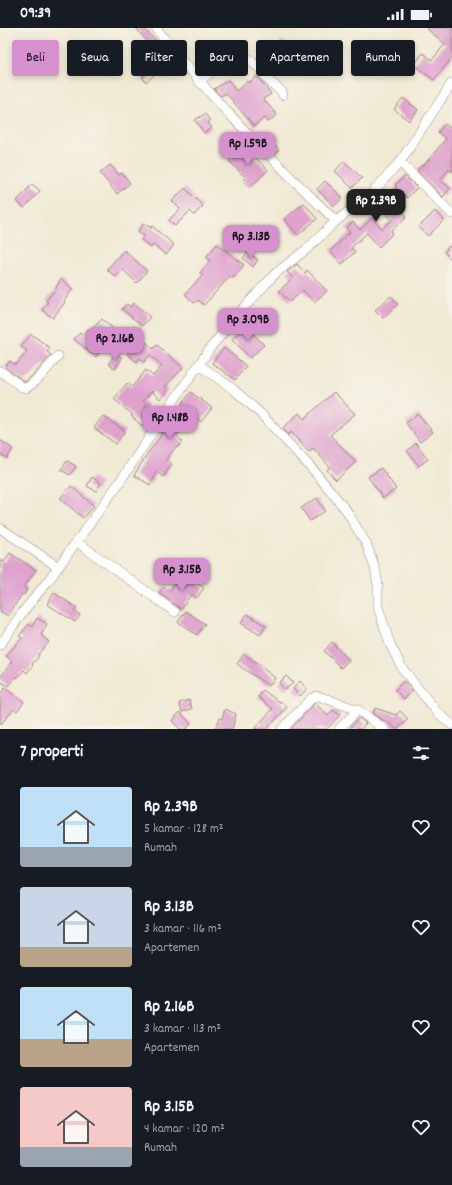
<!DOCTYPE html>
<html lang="id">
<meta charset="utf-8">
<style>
body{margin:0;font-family:Dekko,sans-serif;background:#20242c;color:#f1f3f6;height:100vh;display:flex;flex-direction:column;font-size:15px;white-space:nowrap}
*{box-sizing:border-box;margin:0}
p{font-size:13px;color:#9ea1a6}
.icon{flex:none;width:22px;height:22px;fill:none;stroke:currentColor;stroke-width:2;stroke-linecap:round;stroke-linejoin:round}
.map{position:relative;height:701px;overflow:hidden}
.panel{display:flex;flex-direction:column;background:#171b24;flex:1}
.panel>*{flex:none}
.hud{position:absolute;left:12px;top:12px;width:428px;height:36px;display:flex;gap:8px}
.price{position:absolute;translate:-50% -34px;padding:0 9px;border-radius:8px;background:#d690ce;color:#111;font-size:13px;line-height:26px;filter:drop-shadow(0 1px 2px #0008)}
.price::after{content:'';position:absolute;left:50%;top:24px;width:12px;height:9px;margin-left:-6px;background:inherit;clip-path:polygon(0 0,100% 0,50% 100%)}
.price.active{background:#222;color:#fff}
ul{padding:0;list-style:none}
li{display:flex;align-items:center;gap:12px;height:100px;padding:0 20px}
li span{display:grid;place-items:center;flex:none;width:112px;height:80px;border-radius:4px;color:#555}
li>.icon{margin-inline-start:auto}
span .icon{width:48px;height:48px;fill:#fffc;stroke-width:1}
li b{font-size:17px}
h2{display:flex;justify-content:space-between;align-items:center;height:48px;padding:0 20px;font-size:17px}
.chip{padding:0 14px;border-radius:4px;background:#171b24;box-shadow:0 2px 6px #0003;font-size:14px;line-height:36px}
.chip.active{background:#d690ce;color:#111}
.status{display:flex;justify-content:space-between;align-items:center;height:28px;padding:0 20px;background:#171b24;direction:ltr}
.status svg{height:11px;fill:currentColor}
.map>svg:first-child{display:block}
.building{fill:#dea2cd}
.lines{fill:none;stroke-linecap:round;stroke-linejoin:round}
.minor-casing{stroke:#9d8480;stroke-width:10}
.minor{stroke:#fff;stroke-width:9}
</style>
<div class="status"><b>09:39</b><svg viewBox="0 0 49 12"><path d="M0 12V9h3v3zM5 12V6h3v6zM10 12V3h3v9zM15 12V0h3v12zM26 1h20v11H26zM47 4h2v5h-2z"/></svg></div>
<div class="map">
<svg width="452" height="701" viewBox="0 0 452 701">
<rect width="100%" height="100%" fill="#f7f3e8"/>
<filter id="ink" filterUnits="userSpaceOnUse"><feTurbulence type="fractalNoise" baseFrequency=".025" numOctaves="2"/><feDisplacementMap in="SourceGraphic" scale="8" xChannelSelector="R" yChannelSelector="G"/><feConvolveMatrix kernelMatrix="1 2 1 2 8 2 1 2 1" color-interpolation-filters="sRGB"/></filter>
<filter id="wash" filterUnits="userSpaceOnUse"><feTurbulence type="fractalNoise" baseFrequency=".012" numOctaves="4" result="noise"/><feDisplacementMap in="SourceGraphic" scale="16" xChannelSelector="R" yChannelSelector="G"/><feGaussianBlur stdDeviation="0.9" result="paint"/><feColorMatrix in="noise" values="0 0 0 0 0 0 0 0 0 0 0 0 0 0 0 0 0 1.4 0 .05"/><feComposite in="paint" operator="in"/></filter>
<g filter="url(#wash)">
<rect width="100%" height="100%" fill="#f0ead4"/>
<g id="blocks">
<!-- building -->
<g class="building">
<path d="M136,0h8l14,15 -12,11 -5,-5 7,-6z"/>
<path d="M426,0h26v30l-18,22 -20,-15 9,-12 9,7 13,-16z"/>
<path d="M282,13l15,14 -5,5v1l-9,13 -11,-7 8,-12 -6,-5z"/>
<path d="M241,17l1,4 -10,5 -1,-8z"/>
<path d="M155,29l9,9 -18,16 -4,-5 7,-7 -4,-4z"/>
<path d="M257,48l14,18 -8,5 14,16 -9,7 -3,-4 -11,8 -28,-33 -5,3 -7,-7 14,-9 8,11 12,-10 1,2z"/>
<path d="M403,70l15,12 -9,11 -15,-12z"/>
<path d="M205,86l5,7 -2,2 4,5 -8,5 -9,-13z"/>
<path d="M445,96l7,5v43l-3,-3 -9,11 10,8 -7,9 -26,-27 5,-5 1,1 23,-27 -8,-7z"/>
<path d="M270,113l9,9 -4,3 -9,-9z"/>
<path d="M244,119l24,23 -18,17 -7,-7 3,-2 -17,-17z"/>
<path d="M344,133l18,17 -10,10 -17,-17z"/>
<path d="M110,137l9,10 3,-2 8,10 -13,11 -17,-21z"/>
<path d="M405,148l12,12 -10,10 -2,-3 -10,9 12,12 -16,15 2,2 -14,14 -12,-14 -16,15 4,4 -13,12 -12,-13 20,-19 -4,-4 7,-6 7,8 12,-12 10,11 10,-9 -14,-15 19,-18 -2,-2z"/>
<path d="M325,153l18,17 -9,8 -17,-17z"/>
<path d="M32,156l8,7 -16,17 -7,-7z"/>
<path d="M185,160l18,18 -9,9 -4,-4 -15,15 -6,-6 11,-11 -8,-8z"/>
<path d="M304,175l13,16 -19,16 -14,-16z"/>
<path d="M435,183l9,9 -16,16 -9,-9z"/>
<path d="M144,195l7,5 1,-2 22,19 -8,10 -13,-10 -2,3 -10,-8 3,-4 -6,-5z"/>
<path d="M217,216l27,21 -11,13 -3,-2 -26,29 -6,-5 -4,3 -9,-9 18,-19 -3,-2 10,-13 -4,-3z"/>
<path d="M452,216v16l-8,-8z"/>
<path d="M124,222l23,21 -10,12 -15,-14 -7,8 -8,-8z"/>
<path d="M248,224l10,8 -5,7 -10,-9z"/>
<path d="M297,236l8,9 2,-3 20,21 -13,11 -11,-12 -13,12 -11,-11 14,-13 -6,-6z"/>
<path d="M61,251l12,10 -9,12 1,1 -12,16 -11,-8 6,-8 -2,-1 11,-14h-1z"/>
<path d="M391,268l7,8 -15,14 -8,-8z"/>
<path d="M134,275l16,14 -8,9 -20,-17 5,-5 3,3z"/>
<path d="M102,291l15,13 -21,25 -22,-18 6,-6 3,2 5,-6 2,2z"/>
<path d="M246,298l18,19 -14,13 -18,-19z"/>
<path d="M31,306l19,14 -3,4 4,3 -16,18 -10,9 -20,-15 5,-6 6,4 11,-14 -6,-4z"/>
<path d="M142,310l11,11 4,-4 26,23 -18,19 3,3 -8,9 -8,-8 -9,10 4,4 -2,2 7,7 -10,12 -11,-10 2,-1 -19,-16 13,-16 5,4 14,-17 7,6 9,-10 -12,-11 -6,7 -4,-4 -3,4 -10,-8z"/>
<path d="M224,320l22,18 -11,14 -23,-17z"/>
<path d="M116,325l6,5 -7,11 -7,-5z"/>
<path d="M191,364l21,16 -11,14 -13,-10 -12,14 5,5 -4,5 6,6 -6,6 -1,-1 -10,13 6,4 -9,13 -6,-5 -7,13 -16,-10 16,-25 12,-16 -2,-2 9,-13v1l12,-13 -1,-1z"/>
<path d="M334,364l21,22 -25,21 26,27 -20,18 -9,-10 3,-3 -17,-19 -4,4 -18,-20 -3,3 -5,-7 16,-15 5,6z"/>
<path d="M418,386l15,18 -13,10 -14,-19z"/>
<path d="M103,388l22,15 -9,13 -22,-16z"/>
<path d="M0,412l13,9 -6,10 -7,-5z"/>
<path d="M416,415l12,16 -9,7 -12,-15z"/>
<path d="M67,433l9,5 -6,9 -9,-5z"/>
<path d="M381,440l15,21 -13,9 -15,-21z"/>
<path d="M92,449l9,6 -5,8 -9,-5z"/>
<path d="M71,458l23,20 -11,12 -23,-20z"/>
<path d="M317,470l8,13 -15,10 -9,-13z"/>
<path d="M10,525l26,17 -12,17 3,2 -3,6 -2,-1 -14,22 -8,-5v-51l4,2z"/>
<path d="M181,548l6,4 2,-3 15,11 -7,10 -6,-4 -10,16 -3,-3 -19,-14 5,-6 6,4z"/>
<path d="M54,565l23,15 -3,3 6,4 -5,7 -28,-18z"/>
<path d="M186,583l19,13 -8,11 -19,-13z"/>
<path d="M247,586l19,12 -6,9 -19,-12z"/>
<path d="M37,590l10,6 -6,11 8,7 -11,12 1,2 -7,8 1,1 -6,8 -3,-3 -7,8 -1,-2 -8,10 -8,-5v-3l12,-17 -6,-5 16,-18 -3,-2 10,-12 3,3z"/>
<path d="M332,614l17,18 -8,8 -17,-17z"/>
<path d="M244,626l20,14v1l11,9 -6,8 -32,-22z"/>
<path d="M286,648l7,7 -8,7 -6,-7z"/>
<path d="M300,653l7,8 -7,7 -7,-7z"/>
<path d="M404,653l9,10 -9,8 -9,-9z"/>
<path d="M5,660l19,14 -7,9 -3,-2 -14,16v-31z"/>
<path d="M263,662l16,12 1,-1 7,6 -20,22h-13l19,-20 -15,-12z"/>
<path d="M189,672l3,9 -10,3 -3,-9z"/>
<path d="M315,675l13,13 5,-6 7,5 -13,14h-36z"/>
<path d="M375,680l21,7 4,-4 8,8 -10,10h-2l-8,-7 -8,-3 -7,-5z"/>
<path d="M225,681l11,5 -4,15h-17l5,-11 2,1z"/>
<path d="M180,684l11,12 -5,5h-6l-8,-8z"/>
<path d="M359,690l7,5 -5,6h-12z"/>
</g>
</g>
</g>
<g filter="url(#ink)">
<use href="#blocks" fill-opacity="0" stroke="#9d8480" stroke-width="1"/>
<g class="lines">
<!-- minor casing -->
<g class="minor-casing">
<g id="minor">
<path d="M156,0c23,31 49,60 75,88 34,36 69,71 105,105l33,-25 31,-34 52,-79"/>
<path d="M199,54l14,-12 31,-15 15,13 8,11 15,13 1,3"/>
<path d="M400,134l52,52"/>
<path d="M199,337l34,24 27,24 55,59 31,38 20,33 9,25 3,17v22l12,37 12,24 35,44 15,13"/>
<path d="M0,343l22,16 4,1c13,-7 22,-21 32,-32"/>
<path d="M0,500l58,39"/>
<path d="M77,514l98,70"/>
<path d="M0,617l22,-32 26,-32 71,-98 49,-74 43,-62 29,-35 36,-39 32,-25 28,-27"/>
<path d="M282,701l30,-31 4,-2 5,1 37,13 26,19"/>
<path d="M339,701l19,-19"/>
</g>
</g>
<!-- minor -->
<use href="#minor" class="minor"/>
</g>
</g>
</svg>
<b class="price" style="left:248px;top:138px">Rp 1.59B</b>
<b class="price active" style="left:376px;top:195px">Rp 2.39B</b>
<b class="price" style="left:251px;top:231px">Rp 3.13B</b>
<b class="price" style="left:248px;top:314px">Rp 3.09B</b>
<b class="price" style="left:115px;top:333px">Rp 2.16B</b>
<b class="price" style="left:170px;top:412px">Rp 1.48B</b>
<b class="price" style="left:182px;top:564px">Rp 3.15B</b>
<div class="hud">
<a class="chip active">Beli</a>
<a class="chip">Sewa</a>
<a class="chip">Filter</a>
<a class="chip">Baru</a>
<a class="chip">Apartemen</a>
<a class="chip">Rumah</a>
</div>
</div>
<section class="panel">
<h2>7 properti<svg class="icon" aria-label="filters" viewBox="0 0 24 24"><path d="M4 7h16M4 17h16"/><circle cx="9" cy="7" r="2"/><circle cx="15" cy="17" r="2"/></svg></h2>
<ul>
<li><span style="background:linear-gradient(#bfe0f5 75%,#9aa5b1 0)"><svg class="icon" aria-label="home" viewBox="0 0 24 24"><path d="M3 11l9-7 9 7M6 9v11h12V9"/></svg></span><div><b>Rp 2.39B</b><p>5 kamar · 128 m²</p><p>Rumah</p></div><svg class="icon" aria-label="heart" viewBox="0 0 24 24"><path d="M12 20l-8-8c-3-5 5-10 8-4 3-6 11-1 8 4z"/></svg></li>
<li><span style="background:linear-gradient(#c9d6e8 75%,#b9a48a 0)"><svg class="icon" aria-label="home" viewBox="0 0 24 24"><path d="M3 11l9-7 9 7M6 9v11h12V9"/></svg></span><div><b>Rp 3.13B</b><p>3 kamar · 116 m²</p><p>Apartemen</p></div><svg class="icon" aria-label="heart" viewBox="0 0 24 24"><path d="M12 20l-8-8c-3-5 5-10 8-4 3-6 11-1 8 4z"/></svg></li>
<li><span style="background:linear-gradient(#bfe0f5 65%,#b9a48a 0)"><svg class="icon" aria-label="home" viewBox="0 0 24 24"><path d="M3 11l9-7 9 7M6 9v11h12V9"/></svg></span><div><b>Rp 2.16B</b><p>3 kamar · 113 m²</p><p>Apartemen</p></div><svg class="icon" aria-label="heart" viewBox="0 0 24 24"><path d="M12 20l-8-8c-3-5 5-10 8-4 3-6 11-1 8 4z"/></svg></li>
<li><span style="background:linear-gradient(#f6c9c9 75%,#9aa5b1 0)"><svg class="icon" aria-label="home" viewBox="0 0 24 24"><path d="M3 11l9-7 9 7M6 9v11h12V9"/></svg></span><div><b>Rp 3.15B</b><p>4 kamar · 120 m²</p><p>Rumah</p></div><svg class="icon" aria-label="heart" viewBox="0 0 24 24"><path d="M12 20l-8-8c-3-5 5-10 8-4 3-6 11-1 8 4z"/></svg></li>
</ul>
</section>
